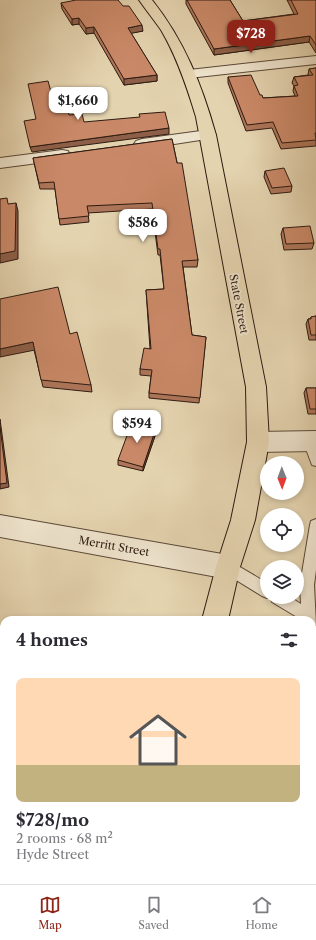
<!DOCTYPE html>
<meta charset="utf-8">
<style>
body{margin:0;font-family:"Libre Caslon Text",serif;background:#f7f7f7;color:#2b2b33;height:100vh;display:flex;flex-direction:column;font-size:15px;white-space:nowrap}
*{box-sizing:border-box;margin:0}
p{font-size:13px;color:#7c7c81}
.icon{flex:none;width:22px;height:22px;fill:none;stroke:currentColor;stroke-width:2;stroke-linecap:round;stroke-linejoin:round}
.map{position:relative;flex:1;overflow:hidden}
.side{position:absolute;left:0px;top:616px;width:316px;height:268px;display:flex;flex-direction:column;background:#fff;border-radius:12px 12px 0 0;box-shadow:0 2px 6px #0003}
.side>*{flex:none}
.needle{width:26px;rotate:179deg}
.tools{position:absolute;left:260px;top:456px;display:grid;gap:8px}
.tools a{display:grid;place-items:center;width:44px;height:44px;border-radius:50%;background:#fff;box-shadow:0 2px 6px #0003;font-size:20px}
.price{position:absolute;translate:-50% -34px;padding:0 9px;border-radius:8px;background:#fff;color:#222;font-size:13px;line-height:26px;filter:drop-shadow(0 1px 2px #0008)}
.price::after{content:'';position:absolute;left:50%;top:24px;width:12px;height:9px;margin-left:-6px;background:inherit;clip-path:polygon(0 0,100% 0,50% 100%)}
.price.current{background:#8f2418;color:#fff}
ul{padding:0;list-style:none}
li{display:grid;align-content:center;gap:8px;height:212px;padding:0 16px}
li span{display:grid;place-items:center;height:124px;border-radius:8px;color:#555}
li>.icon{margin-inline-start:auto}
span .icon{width:72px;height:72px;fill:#fffc;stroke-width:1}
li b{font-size:17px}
h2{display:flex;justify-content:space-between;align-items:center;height:48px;padding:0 16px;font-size:17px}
.tab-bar{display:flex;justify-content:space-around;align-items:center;height:56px;border-top:1px solid #e1e1e2;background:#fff;font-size:11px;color:#7c7c81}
.tab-bar a{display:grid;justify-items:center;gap:2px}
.tab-bar .current{color:#8f2418}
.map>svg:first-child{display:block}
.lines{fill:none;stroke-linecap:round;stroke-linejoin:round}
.service-casing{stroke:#5c4938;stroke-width:2}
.minor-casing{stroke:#5c4938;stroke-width:2}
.primary-casing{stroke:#2e1b11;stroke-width:2}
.service{fill:#ede2cb;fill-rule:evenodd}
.minor{fill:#ede2cb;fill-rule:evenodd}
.primary{fill:#e4d3af;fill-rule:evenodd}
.wall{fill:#ad7559;stroke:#2e1b11}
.shaded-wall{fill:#8d5f48;stroke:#2e1b11}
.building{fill:#c98867;stroke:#2e1b11}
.labels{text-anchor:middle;stroke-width:3.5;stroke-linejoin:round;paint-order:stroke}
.street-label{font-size:11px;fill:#2e1b11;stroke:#ede2cb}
</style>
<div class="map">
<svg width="316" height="884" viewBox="0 0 316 884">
<rect width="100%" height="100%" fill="#e4d3af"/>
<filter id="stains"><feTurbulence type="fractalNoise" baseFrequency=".005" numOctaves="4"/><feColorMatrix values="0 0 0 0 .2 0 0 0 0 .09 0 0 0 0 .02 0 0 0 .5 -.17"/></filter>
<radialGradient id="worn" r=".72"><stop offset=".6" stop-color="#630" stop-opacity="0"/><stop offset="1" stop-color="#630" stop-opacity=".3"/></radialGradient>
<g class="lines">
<!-- service casing -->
<g class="service-casing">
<g id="service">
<path d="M309,436l4,1 3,7v22l-4,-1 -9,-24 2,-4z"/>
<path d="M316,519v51l-2,15 2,40 -4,-1v-4h-10l-30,-18 -2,-5h20l11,7 -1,-19 10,-60 1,-4z"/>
<path d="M228,560l39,23v14h2l-2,1 -5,-2 -39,-24 -2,-5 2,-5z"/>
<path d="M0,708l4,1v16l-4,-1z"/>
<path d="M0,790l4,1v16l-4,-1z"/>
<path d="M312,843l4,1v16l-4,-1z"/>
<path d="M40,880h18l-2,4h-18z"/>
<path d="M161,880h29l2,4h-29z"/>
<path d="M213,880h18l-1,4h-18z"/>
</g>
</g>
<!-- minor casing -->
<g class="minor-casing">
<g id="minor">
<path d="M316,56v8l-127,14 -5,-1 -2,-3 2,-3 5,-1z"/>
<path d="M208,130l5,2 3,3 -3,3 -71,11 -6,-2 -2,-3 2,-3 6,-2z"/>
<path d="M62,150l6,1 2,4 -2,4 -68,9v-10z"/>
<path d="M316,431v20l-58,1 -8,-3 -3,-7 3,-7 8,-3z"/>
<path d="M0,515l228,40 9,4 3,8 -3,8 -9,4 -228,-42z"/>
</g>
</g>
<!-- primary casing -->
<g class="primary-casing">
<g id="primary">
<path d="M139,0h13c32,40 50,85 64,135l50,252 3,55 -14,78 -15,47 -12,53h-26l14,-53 15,-47 16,-78 -1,-55 -50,-270c-9,-30 -19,-60 -35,-87 -7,-10 -15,-20 -22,-30z"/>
<path d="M133,880h32l-1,4h-32z"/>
</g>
</g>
<!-- service -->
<use href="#service" class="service"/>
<!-- minor -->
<use href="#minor" class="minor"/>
<!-- primary -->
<use href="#primary" class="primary"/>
</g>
<!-- wall -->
<g class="wall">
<path d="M186,0h44l13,21 51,-7 -7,-14h29v53l-7,-11 -95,13 -28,-51z"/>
<path d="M61,3l82,28 -12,2 26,42v6l-33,4 -30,-52 -8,1 -7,-10 -7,1 -10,-16z"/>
<path d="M316,68v78l-35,3 -9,-21 -26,3 -18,-48v-6l32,18 3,3 32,-2 -2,-5 1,-5 -2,-3 2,-6 14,-2 1,-6z"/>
<path d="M172,139l26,121 -1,7h-14l9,68 14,2 -7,66 -50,-5v-5l2,-17 -11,-1v-6l10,-20 -4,-59 18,-1 -4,-34h-2l-6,-46 -64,4 1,9 -29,3 -5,-36h-15l-7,-31z"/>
<path d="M265,171l27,15 -1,6 -20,2 -7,-17z"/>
<path d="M283,228l31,15 -2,6 -28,1 -3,-16z"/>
<path d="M316,316v24h-7l-3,-16 2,-5h2l1,-2z"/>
<path d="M70,334l21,51 1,7 -49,-5 -9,-37z"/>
<path d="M306,388h10v26h-8l-4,-21z"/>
<path d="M156,433l-13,38 -25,-6v-5z"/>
</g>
<!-- shaded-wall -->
<g class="shaded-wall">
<path d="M79,18v6l-7,1v-6z"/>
<path d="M142,25l1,6 -15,3v-6z"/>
<path d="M94,27v6l-8,1v-6z"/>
<path d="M310,36l-1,6 -95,13v-6z"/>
<path d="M157,75v6l-33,4v-6z"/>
<path d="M169,128v6l-137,18 -2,-5z"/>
<path d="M16,203l2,8v48l-18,4v-9z"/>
<path d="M33,342l2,8 -35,7v-8z"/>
<path d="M0,419l9,68 -9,2z"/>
<path d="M156,428v5l-13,38v-4z"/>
<path d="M0,863l4,2v4l-4,-2z"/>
<path d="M10,880h3l-2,4h-3z"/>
</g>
<!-- building -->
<g class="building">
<path d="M76,0h42l5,6h6l13,19 -14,3 29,47 -33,4 -30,-52 -8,1 -7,-10 -7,1 -11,-16z"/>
<path d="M187,0h43l13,21 55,-7 -7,-14h25v45l-6,-9 -96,13z"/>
<path d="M316,68v65h-1l1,7 -34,3 -9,-21 -26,3 -19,-48 23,-2 9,20h2l1,3 35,-2 -4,-10 4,-1 -4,-8 19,-2 -4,-6z"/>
<path d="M48,81l5,18 13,-1 3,17 13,-1 2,8 56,-5 -1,-3 26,-2 4,16 -139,19 -6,-26 12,-2 -8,-35z"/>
<path d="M172,139l5,24h5l16,97 -16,1 10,74 14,2 -6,61 -51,-5 3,-23 -12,-1 4,-21 7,1 -5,-59 18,-1 -4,-40h-2l-6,-46 -65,3 2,10 -30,3 -5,-37 -15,1 -6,-25z"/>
<path d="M284,168l8,18 -20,2 -7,-17z"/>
<path d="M7,198l1,6 8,-1 -1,48 -15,3v-55z"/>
<path d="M310,226l4,17 -28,1 -3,-16z"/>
<path d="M58,287l12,47 7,-2 14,53 -50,-5 -8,-38 -33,7v-50z"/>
<path d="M316,316v19h-5l-3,-16h3v-2z"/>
<path d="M306,388h10v21h-6z"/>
<path d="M132,422l24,6 -13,39 -25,-7z"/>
<path d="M0,427l7,56 -7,1z"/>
<path d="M312,673l4,1v138l-4,-1z"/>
<path d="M0,867l4,2v11h6l-2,4h-8z"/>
</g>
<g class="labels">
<!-- street labels -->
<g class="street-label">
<text transform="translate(239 304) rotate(79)" y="4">State Street</text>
<text transform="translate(114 546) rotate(10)" y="4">Merritt Street</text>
</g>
</g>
<rect width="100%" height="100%" filter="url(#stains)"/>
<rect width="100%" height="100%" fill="url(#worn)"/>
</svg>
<div class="tools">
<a><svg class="needle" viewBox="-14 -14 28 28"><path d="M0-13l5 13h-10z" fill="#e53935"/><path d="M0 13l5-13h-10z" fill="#7c7c81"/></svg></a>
<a><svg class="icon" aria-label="locate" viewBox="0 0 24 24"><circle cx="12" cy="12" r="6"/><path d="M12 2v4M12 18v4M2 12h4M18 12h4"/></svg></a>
<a><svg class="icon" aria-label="layers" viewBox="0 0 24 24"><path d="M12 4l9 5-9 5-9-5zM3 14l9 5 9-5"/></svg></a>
</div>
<b class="price current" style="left:251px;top:54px">$728</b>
<b class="price" style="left:78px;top:121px">$1,660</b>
<b class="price" style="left:143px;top:243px">$586</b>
<b class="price" style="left:137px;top:444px">$594</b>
<section class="side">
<h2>4 homes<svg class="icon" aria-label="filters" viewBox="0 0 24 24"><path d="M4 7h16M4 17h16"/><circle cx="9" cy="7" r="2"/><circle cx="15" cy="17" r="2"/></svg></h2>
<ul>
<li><span style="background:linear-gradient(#ffd9b3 70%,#c2b280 0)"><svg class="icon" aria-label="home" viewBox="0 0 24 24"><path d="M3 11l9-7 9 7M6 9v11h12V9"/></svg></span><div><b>$728/mo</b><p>2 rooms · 68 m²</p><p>Hyde Street</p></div></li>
</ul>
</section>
</div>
<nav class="tab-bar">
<a class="current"><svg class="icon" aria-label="map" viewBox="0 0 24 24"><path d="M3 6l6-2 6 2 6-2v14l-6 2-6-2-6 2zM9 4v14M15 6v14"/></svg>Map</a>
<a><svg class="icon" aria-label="saved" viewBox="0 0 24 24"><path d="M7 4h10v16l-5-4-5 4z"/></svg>Saved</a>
<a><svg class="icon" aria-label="home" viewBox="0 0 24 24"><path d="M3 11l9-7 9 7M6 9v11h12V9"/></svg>Home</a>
</nav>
